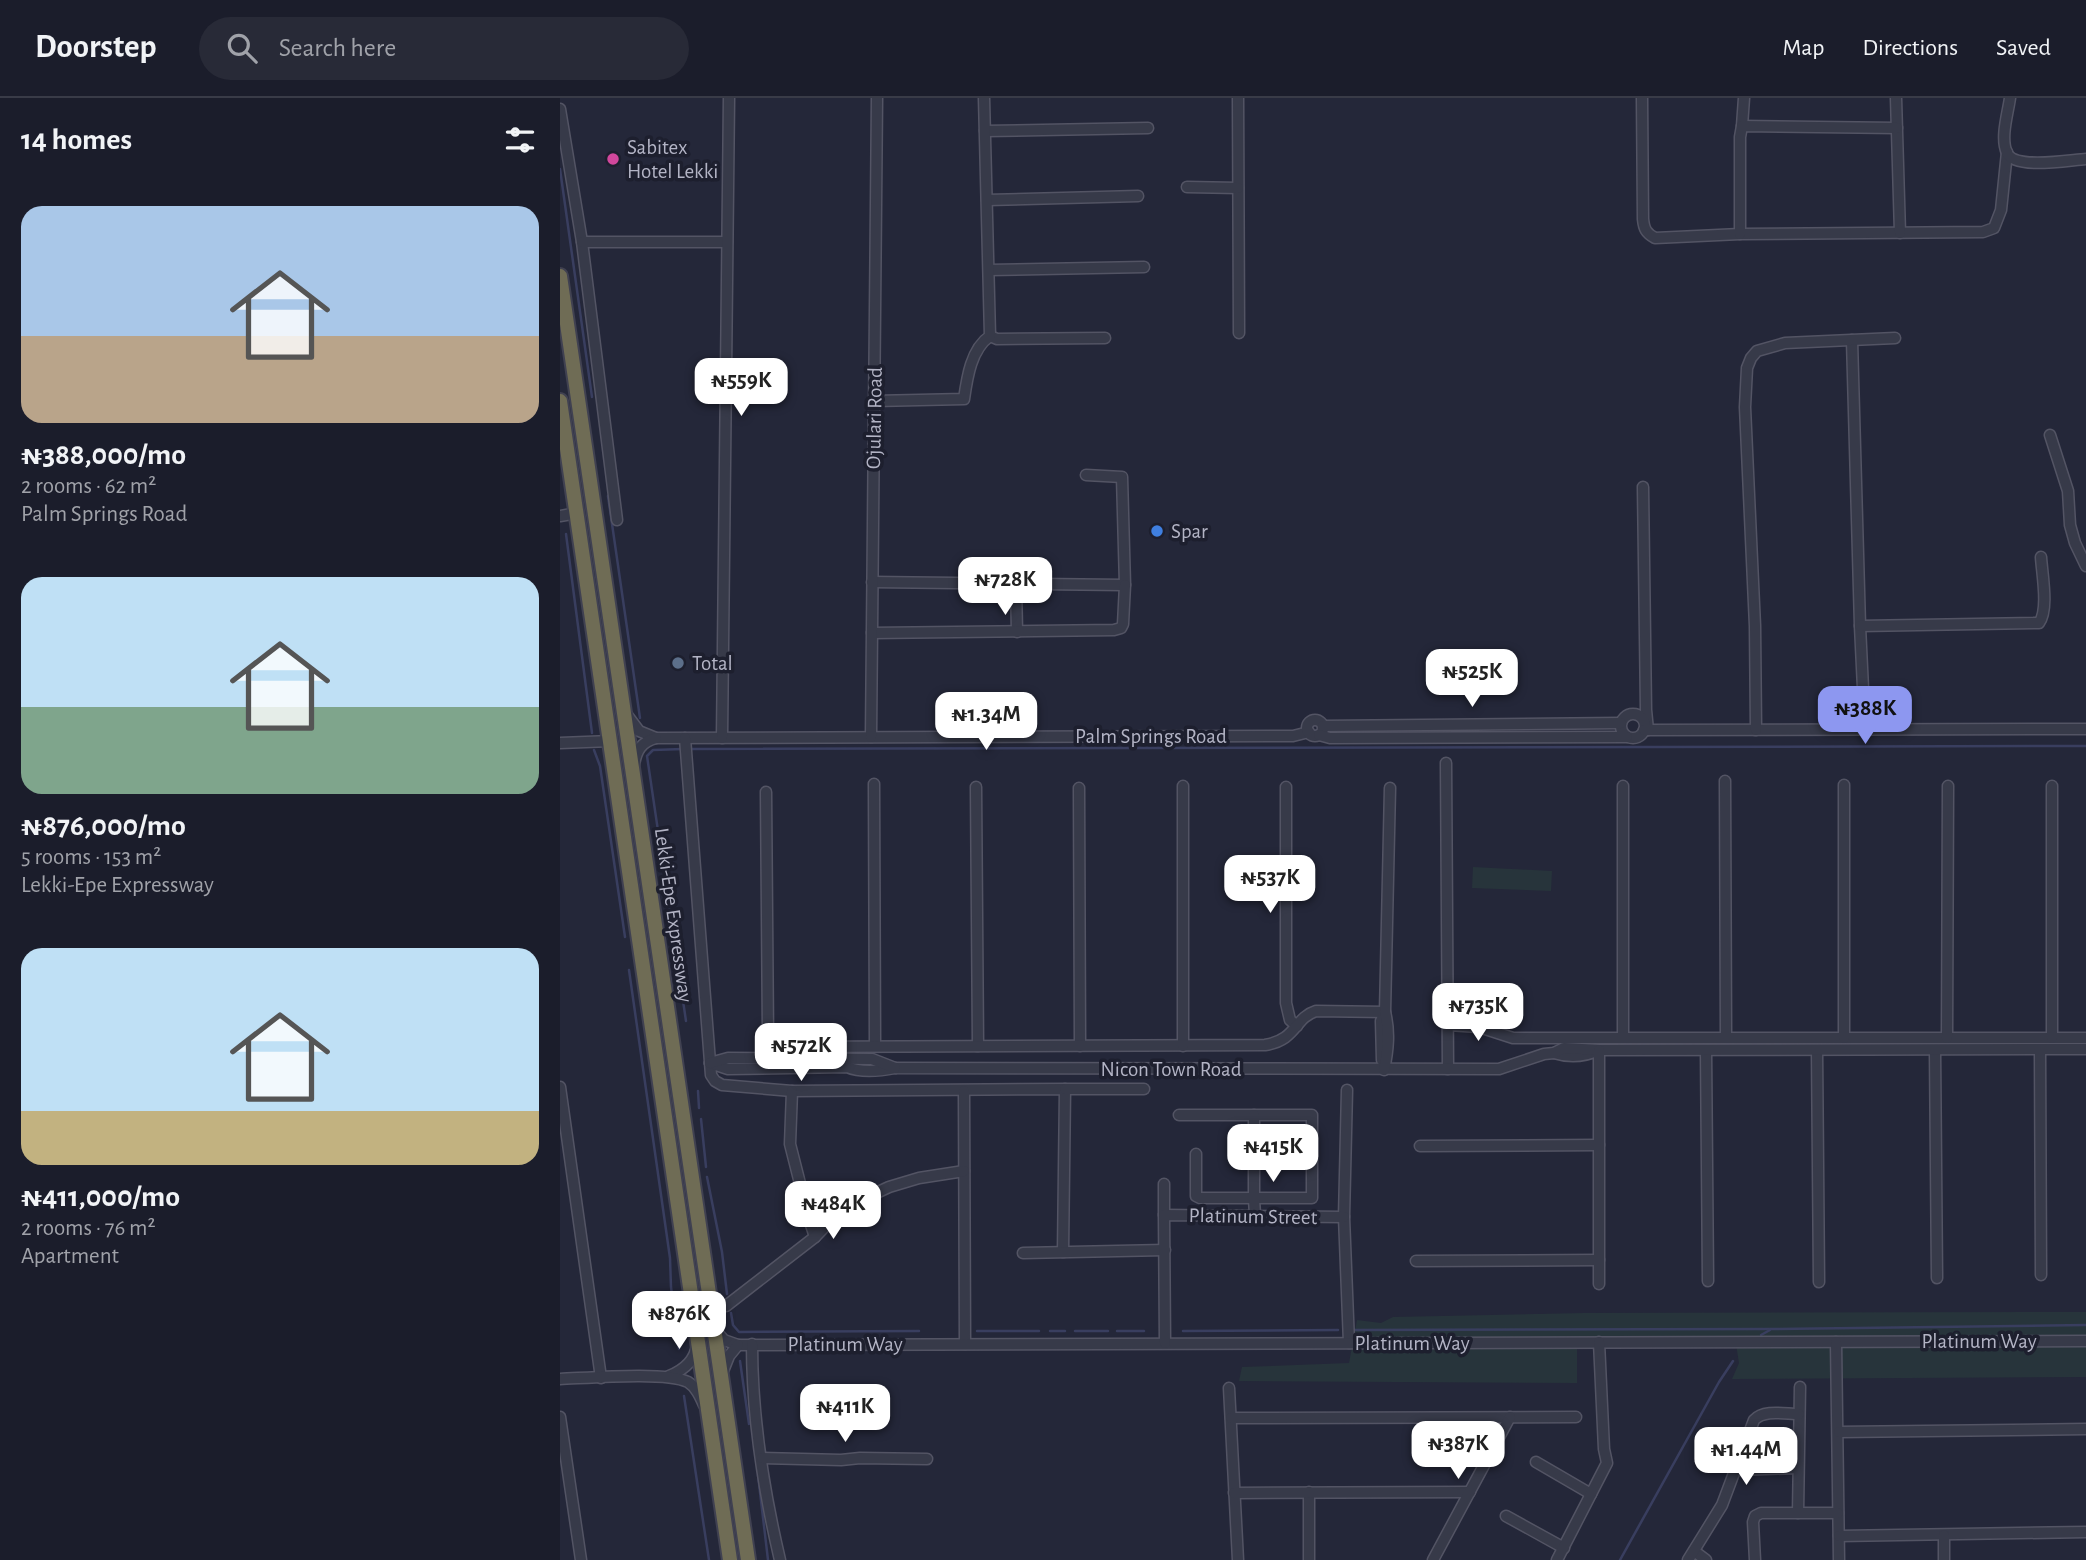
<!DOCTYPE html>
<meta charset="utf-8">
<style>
body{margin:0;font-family:"Alegreya Sans",sans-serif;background:#282a37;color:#f1f3f6;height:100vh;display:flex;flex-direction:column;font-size:26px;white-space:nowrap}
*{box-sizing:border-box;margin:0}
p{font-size:23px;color:#a0a2a9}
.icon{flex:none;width:38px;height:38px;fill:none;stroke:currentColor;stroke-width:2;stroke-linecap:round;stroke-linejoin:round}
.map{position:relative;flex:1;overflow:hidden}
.drawer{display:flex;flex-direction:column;background:#1b1d2b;width:560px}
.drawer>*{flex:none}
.price{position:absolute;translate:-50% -60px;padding:0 16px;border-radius:14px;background:#fff;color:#222;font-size:23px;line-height:46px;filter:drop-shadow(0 2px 4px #0008)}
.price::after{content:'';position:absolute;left:50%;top:42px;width:21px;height:16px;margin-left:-10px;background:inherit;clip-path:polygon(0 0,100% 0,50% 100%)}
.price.on{background:#8d97f0;color:#111}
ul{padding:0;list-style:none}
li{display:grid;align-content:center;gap:14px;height:371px;padding:0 21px}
li span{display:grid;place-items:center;height:217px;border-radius:21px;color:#555}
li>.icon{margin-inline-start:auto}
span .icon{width:126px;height:126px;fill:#fffc;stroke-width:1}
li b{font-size:30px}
h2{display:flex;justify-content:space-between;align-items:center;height:84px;padding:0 21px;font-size:30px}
header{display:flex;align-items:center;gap:42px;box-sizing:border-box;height:98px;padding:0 35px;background:#1b1d2b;border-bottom:2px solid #393b47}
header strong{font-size:33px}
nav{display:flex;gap:38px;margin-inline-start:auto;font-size:24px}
.search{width:490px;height:63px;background:#282a37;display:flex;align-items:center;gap:18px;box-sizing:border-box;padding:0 24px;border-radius:38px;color:#a0a2a9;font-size:26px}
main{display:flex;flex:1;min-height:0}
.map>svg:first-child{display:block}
.green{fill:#27343b}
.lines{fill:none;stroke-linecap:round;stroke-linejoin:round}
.stream{stroke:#393e5f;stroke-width:2.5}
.minor-casing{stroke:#535464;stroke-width:13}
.highway-casing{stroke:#404151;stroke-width:18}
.minor{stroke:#373a49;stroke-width:10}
.highway{stroke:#6f6c55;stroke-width:14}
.hotel-dot{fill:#d1479c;stroke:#1d1f2e;stroke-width:2.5}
.shop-dot{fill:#3f7fe0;stroke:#1d1f2e;stroke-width:2.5}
.service-dot{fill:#5c6f8a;stroke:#1d1f2e;stroke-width:2.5}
.labels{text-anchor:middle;stroke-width:7;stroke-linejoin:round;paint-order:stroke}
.poi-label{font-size:21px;fill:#b3b4c5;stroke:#1d1f2e;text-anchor:start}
.street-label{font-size:21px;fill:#b3b4c5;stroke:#1d1f2e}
</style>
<header>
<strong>Doorstep</strong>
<div class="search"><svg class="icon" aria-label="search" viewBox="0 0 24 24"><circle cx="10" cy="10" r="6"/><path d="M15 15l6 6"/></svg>Search here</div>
<nav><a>Map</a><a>Directions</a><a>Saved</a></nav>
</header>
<main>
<section class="drawer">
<h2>14 homes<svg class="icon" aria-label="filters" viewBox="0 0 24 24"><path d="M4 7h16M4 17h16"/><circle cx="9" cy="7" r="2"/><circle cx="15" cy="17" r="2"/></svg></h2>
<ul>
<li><span style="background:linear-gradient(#a9c7e8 60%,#b9a48a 0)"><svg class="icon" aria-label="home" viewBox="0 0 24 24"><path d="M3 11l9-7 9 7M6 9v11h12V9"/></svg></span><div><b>₦388,000/mo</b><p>2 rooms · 62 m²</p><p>Palm Springs Road</p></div></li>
<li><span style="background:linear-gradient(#bfe0f5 60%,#7fa58c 0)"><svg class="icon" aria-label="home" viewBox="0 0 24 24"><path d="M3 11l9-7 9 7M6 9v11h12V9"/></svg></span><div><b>₦876,000/mo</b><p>5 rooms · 153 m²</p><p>Lekki-Epe Expressway</p></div></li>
<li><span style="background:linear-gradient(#bfe0f5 75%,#c2b280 0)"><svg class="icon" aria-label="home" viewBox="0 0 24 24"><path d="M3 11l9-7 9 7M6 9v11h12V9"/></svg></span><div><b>₦411,000/mo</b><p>2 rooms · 76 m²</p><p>Apartment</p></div></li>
</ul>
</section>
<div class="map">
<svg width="1526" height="1462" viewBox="0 0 1526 1462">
<rect width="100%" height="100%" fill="#242739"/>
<!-- green -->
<g class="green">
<path d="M913,769l79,4 -1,20 -79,-3z"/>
<path d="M1526,1214v65l-354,2 7,-16 -4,-26 -72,4 -86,-2v44l-338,-2 3,-14 107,-4 8,-43 24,3 12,-6 192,-4z"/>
</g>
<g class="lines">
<!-- stream -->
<g class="stream">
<path d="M0,71l32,228"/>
<path d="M48,398l32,222"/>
<path d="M6,436l26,199"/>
<path d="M123,651l-30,1 -6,6 39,265"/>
<path d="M129,651l1397,-3"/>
<path d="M34,652l6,16 25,171"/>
<path d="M69,872l41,288 1,29 8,62"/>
<path d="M138,993l1,17"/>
<path d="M141,1021l5,48"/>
<path d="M147,1079l15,75 5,42"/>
<path d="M171,1215l2,12 6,7 180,-1"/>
<path d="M795,1232l418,-1 313,-4"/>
<path d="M417,1233h62"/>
<path d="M490,1233h15"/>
<path d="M515,1233h33"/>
<path d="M557,1233h27"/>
<path d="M623,1233l155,-1"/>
<path d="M1201,1237l9,-5"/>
<path d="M180,1263l9,63"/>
<path d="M124,1298l25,164"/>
<path d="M198,1377l10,85"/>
<path d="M1060,1462l99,-178 14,-21"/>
</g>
<!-- minor casing -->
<g class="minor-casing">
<g id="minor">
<path d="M678,0l1,235"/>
<path d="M1082,0l1,121c1,10 3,14 12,19l85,-4 243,-2 11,-4 7,-18 6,-58"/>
<path d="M1336,0l4,135"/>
<path d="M1450,0c-2,15 -10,40 -3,55 8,17 62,7 79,6"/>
<path d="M0,11l22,133 35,278"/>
<path d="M1182,28l2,-28"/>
<path d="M425,33l163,-3"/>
<path d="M627,89l51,1"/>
<path d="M427,102l151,-4"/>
<path d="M1180,136v-97l2,-11 155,2"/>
<path d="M22,144h145"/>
<path d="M429,172l155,-3"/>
<path d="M430,238l7,3 108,-1"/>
<path d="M1292,242l8,286 5,104"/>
<path d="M314,303l90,-2c3,-21 7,-50 26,-63l-6,-238"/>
<path d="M1490,337l18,56 2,34 5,18 11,23"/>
<path d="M1083,389l3,223 2,20"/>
<path d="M0,418l17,-3"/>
<path d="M312,484l253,3 -3,-108 -36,-2"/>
<path d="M456,487l1,47"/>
<path d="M1300,528l179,-3c10,-13 3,-49 2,-66"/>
<path d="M312,535l242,-3 7,-2 2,-4 2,-39"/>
<circle cx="1073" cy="628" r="12"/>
<path d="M67,617l12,16 17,7 637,-2 16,-4"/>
<circle cx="755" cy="630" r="8"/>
<path d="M763,628l298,-3"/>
<path d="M1084,632l442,-1"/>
<path d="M1196,632l-1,-104 -10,-219 2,-39 4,-10 6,-7 28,-8 110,-5"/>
<path d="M759,637l11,3 297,-1"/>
<path d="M311,639l6,-639"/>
<path d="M125,640l26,337 4,6 7,4 70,6 273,-2 -2,163"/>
<path d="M162,640l7,-640"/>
<path d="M0,645l51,-2"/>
<path d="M886,665l2,306"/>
<path d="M74,667c2,-14 7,-23 22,-27"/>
<path d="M1165,683l1,257"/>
<path d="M314,686l1,262"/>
<path d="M1063,688v252"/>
<path d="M416,689l2,259"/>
<path d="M726,689v216l4,17 7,6"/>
<path d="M519,690l1,258"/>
<path d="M206,694l2,245 6,7 14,3 477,-2c32,-5 29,-27 51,-34l69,1"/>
<path d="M888,927l31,2 34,11h573"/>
<path d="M1284,940v-253"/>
<path d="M1387,940l1,-252"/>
<path d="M1492,940v-252"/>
<path d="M623,948v-260"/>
<path d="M1480,951l1,226"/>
<path d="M1146,952l2,231"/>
<path d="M1257,952l2,232"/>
<path d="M1375,952l2,228"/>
<path d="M994,955c16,5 30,4 45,-3"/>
<path d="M822,962l-1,-39 4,-8"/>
<path d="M150,965l18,6 119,-2c14,6 33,4 48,1l604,1 45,-15 10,-1 10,-5 35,2 487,-1"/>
<path d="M150,965l18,-5 144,1 23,9"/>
<path d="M824,972c4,-20 6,-38 1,-58l5,-224"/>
<path d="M0,989l41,291"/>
<path d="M505,991h79"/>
<path d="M787,992l-3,127 5,126"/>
<path d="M232,993l-2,53 19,75 6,18"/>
<path d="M404,993l1,253"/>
<path d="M619,1017h133v83h-112l-4,-2v-42"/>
<path d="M694,1017v84l1,16"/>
<path d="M860,1048l179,-1"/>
<path d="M604,1086v31"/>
<path d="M463,1155l142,-3"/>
<path d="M856,1163l183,-1"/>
<path d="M1039,1186v-234"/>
<path d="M151,1211l15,-3 89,-69 27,-28 47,-22 30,-9 45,-7"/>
<path d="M156,1233l8,9 14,5 1348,-4"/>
<path d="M1276,1244l3,218"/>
<path d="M605,1245l-1,-128 180,2"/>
<path d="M192,1246c0,70 12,148 28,216"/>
<path d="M163,1273l6,-15 9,-11"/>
<path d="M109,1278c15,-6 26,-15 28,-31"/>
<path d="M0,1281c27,-1 107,-8 128,3 8,5 12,14 16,23"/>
<path d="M669,1290l9,172"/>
<path d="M0,1319l21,143"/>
<path d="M671,1320l345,-1"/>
<path d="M1279,1334l247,-3"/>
<path d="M202,1360l79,2 19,-2 67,1"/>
<path d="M976,1364l55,32"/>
<path d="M1177,1372l61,-2"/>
<path d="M749,1394v68"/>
<path d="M674,1395l236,-1"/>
<path d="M1238,1415l2,-126"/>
<path d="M946,1418l58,32"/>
<path d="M1279,1438l247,-4"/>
<path d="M1134,1453l12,9"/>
<path d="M873,1462l77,-143"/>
<path d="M997,1462l50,-97 -3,-14 -5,-107"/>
<path d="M1128,1462l34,-55 32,-85c10,-11 31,-6 45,-6"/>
<path d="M1195,1462l-2,-38 2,-6 6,-3h77"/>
<path d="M1384,1462v-25"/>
</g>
</g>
<!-- highway casing -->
<g class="highway-casing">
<g id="highway">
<path d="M0,178l188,1284"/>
<path d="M0,303l170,1159"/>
</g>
</g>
<!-- minor -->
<use href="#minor" class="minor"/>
<!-- highway -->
<use href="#highway" class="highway"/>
</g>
<!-- markers -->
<circle class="hotel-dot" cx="53" cy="61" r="7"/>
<circle class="shop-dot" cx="597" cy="433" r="7"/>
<circle class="service-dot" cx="118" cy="565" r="7"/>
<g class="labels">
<!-- poi labels -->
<g class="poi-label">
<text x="67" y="56">Sabitex<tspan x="67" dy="24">Hotel Lekki</tspan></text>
<text x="611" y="440">Spar</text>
<text x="132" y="572">Total</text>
</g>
<!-- street labels -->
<g class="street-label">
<text transform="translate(314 320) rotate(-89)" y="7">Ojulari Road</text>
<text x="591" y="645">Palm Springs Road</text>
<text transform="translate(114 817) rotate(82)" y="7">Lekki-Epe Expressway</text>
<text x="611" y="978">Nicon Town Road</text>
<text transform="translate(693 1118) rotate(1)" y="7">Platinum Street</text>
<text x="1419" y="1250">Platinum Way</text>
<text x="852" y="1252">Platinum Way</text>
<text x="285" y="1253">Platinum Way</text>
</g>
</g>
</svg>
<b class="price" style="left:181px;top:320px">₦559K</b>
<b class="price" style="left:445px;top:519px">₦728K</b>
<b class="price" style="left:912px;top:611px">₦525K</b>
<b class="price on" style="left:1305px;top:648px">₦388K</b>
<b class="price" style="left:426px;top:654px">₦1.34M</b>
<b class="price" style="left:710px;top:817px">₦537K</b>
<b class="price" style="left:918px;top:945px">₦735K</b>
<b class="price" style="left:241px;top:985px">₦572K</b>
<b class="price" style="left:713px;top:1086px">₦415K</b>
<b class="price" style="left:273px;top:1143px">₦484K</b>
<b class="price" style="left:119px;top:1253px">₦876K</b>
<b class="price" style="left:285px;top:1346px">₦411K</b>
<b class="price" style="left:898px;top:1383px">₦387K</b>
<b class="price" style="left:1186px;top:1389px">₦1.44M</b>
</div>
</main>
